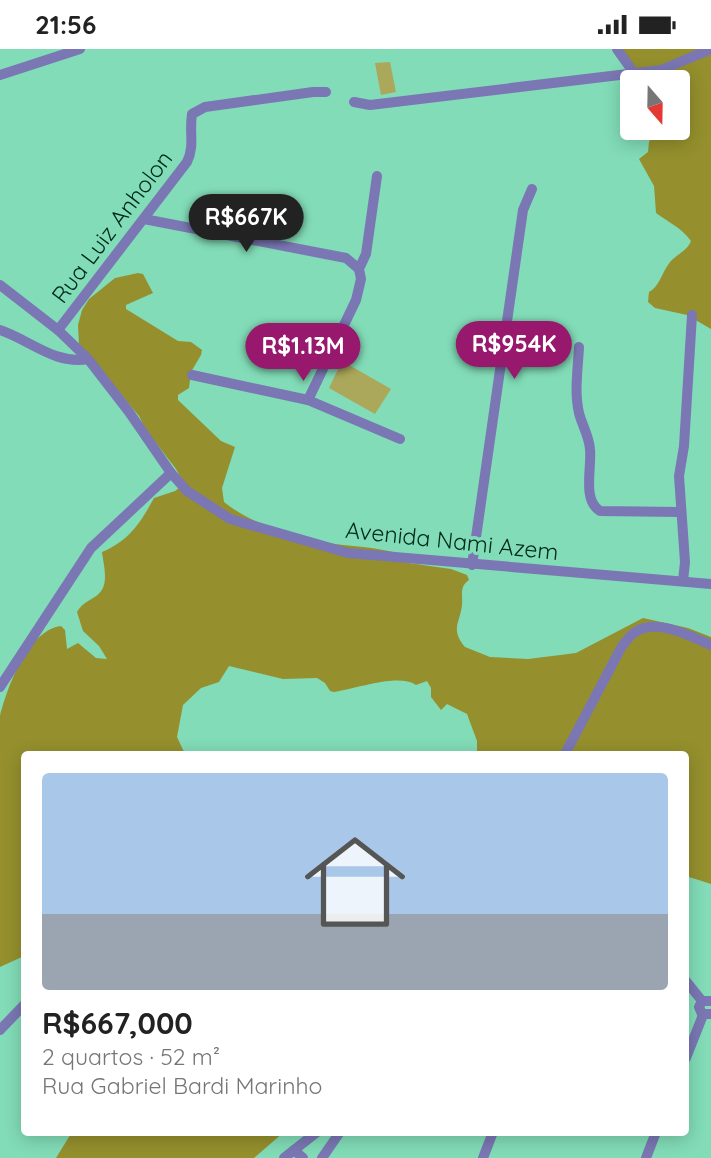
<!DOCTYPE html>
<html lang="pt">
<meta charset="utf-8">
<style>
body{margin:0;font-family:Quicksand,sans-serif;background:#f2f2f2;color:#222;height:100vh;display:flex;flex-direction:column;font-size:26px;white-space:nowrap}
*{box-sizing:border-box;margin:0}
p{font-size:23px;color:#767676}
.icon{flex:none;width:38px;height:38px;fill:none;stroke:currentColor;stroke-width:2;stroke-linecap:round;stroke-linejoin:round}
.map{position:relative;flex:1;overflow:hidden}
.details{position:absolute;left:21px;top:702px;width:668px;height:385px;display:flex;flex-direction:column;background:#fff;border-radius:7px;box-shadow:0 4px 18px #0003}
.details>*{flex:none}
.needle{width:46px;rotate:160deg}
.buttons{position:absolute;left:620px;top:21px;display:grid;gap:14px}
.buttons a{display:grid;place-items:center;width:70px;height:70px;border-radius:7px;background:#fff;box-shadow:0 4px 18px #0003;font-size:35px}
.price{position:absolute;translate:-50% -60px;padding:0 16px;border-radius:24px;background:#98186e;color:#fff;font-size:23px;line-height:46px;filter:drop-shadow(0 2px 4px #0008)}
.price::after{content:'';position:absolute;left:50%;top:42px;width:21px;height:16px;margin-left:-10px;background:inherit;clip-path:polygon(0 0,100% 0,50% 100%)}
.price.active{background:#222;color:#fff}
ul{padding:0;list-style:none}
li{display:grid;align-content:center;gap:14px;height:371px;padding:0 21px}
li span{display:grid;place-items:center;height:217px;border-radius:7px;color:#555}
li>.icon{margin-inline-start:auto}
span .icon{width:126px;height:126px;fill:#fffc;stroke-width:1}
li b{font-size:30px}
.status{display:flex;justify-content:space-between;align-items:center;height:49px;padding:0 35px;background:#fff;direction:ltr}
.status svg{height:19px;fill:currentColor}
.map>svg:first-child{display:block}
.green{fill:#aba75b}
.forest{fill:#95902d}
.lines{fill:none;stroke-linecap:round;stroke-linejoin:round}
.minor{stroke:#7a77b4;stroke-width:10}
.labels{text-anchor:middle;stroke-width:7;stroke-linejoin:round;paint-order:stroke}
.street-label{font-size:23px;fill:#01291c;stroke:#82dcb7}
</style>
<div class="status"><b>21:56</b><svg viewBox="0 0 49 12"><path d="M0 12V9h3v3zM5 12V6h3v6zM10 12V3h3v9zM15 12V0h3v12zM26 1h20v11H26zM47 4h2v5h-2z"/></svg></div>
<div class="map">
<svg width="711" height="1109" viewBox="0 0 711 1109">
<rect width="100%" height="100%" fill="#82dcb7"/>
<!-- green -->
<g class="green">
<path d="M390,13l6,30 -15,3 -6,-32z"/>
<path d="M342,312l49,28 -16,25 -46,-26z"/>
</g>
<!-- forest -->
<g class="forest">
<path d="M623,0h88v280l-24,-14 -32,-7 -7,-6 1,-10c11,-6 13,-20 21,-30 7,-8 17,-11 21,-21 -9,-13 -23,-19 -35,-28l-2,-27 -15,-27 9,-7 1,-10 6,-14h22v-46h-26l-2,-7 -19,-11z"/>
<path d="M138,224l5,1 10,19 -27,12v4l52,32 13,1 11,8 -1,5 -10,17 -2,16 -11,7v5l43,41 14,6 -13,41 2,14c25,21 67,33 99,40 27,5 54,4 80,13l-1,7 49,7 16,6 2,5c-10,7 -6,14 -7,25 -2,18 -12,24 3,42l25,10 38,2 48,-6 67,-35 45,10 23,9v247l-25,-8v-122h-209v-13l-10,-27 -20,-10 -6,6 -10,-13v-9l-4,-7 -11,4c-18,-12 -60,4 -82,7l-4,-1 -5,-8 -8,-5 -34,1 -54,-13 -10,16 -18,6 -18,17 -6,32 8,17h-161v202l-24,11v-251c7,-28 28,-86 61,-90l4,4 2,19 11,-6 18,15 11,1 -8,-13 -16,-15 -6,-19c5,-8 8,-9 16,-14 18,-9 11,-30 9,-46 27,-11 39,-30 52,-54l21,-7 9,-7 -8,-15 -30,-39 -7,-14 -60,-71 -1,-20 4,-15 7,-11 26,-21z"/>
<path d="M72,1083h212l-30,26h-198z"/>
</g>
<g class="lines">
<!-- minor -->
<g class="minor">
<path d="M617,0l17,24"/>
<path d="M0,26l80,-26"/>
<path d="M354,53l16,3 291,-35 50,-21"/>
<path d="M144,170l202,39 13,11"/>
<path d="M0,236l58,45 30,29 41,53 42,61 16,18 43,28 118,34 363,31"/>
<path d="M0,281c30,10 55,35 88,29"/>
<path d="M58,281l129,-168c8,-16 2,-30 5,-48l13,-7 108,-15h13"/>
<path d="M579,298c-1,21 -5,45 0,66 3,12 10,23 11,36 2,19 -8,51 10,62l80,1"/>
<path d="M192,326l116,25 92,39"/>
<path d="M308,351l48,-100 5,-21 -2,-10 7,-15 11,-78"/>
<path d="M472,516l51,-355 9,-21"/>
<path d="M683,532l2,-19 -6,-86 5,-30 8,-131"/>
<path d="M0,638l91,-139 80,-75"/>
<path d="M565,705l57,-108c4,-4 7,-10 12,-13 21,-16 56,3 77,12"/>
<path d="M686,932l16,20"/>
<path d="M711,952h-9l-3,6 3,7h9"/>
<path d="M0,981l24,-25"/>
<path d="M686,1009l17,-43"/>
<path d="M294,1101l9,8"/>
<path d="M284,1109l33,-26"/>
<path d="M322,1109l18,-26"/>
<path d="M483,1109l10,-26"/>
<path d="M646,1109l10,-26"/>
</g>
</g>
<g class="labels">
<!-- street labels -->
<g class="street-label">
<text transform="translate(112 178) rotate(-53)" y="8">Rua Luiz Anholon</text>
<text transform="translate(452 492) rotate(6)" y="8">Avenida Nami Azem</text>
</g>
</g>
</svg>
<div class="buttons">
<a><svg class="needle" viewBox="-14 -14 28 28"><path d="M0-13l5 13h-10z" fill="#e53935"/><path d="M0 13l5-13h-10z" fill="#767676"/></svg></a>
</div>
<b class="price active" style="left:246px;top:205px">R$667K</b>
<b class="price" style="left:514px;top:332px">R$954K</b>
<b class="price" style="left:303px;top:334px">R$1.13M</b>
<section class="details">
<ul>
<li><span style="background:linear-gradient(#a9c7e8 65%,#9aa5b1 0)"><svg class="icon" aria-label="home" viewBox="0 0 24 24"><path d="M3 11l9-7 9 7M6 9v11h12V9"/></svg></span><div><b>R$667,000</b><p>2 quartos · 52 m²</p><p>Rua Gabriel Bardi Marinho</p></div></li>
</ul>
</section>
</div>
